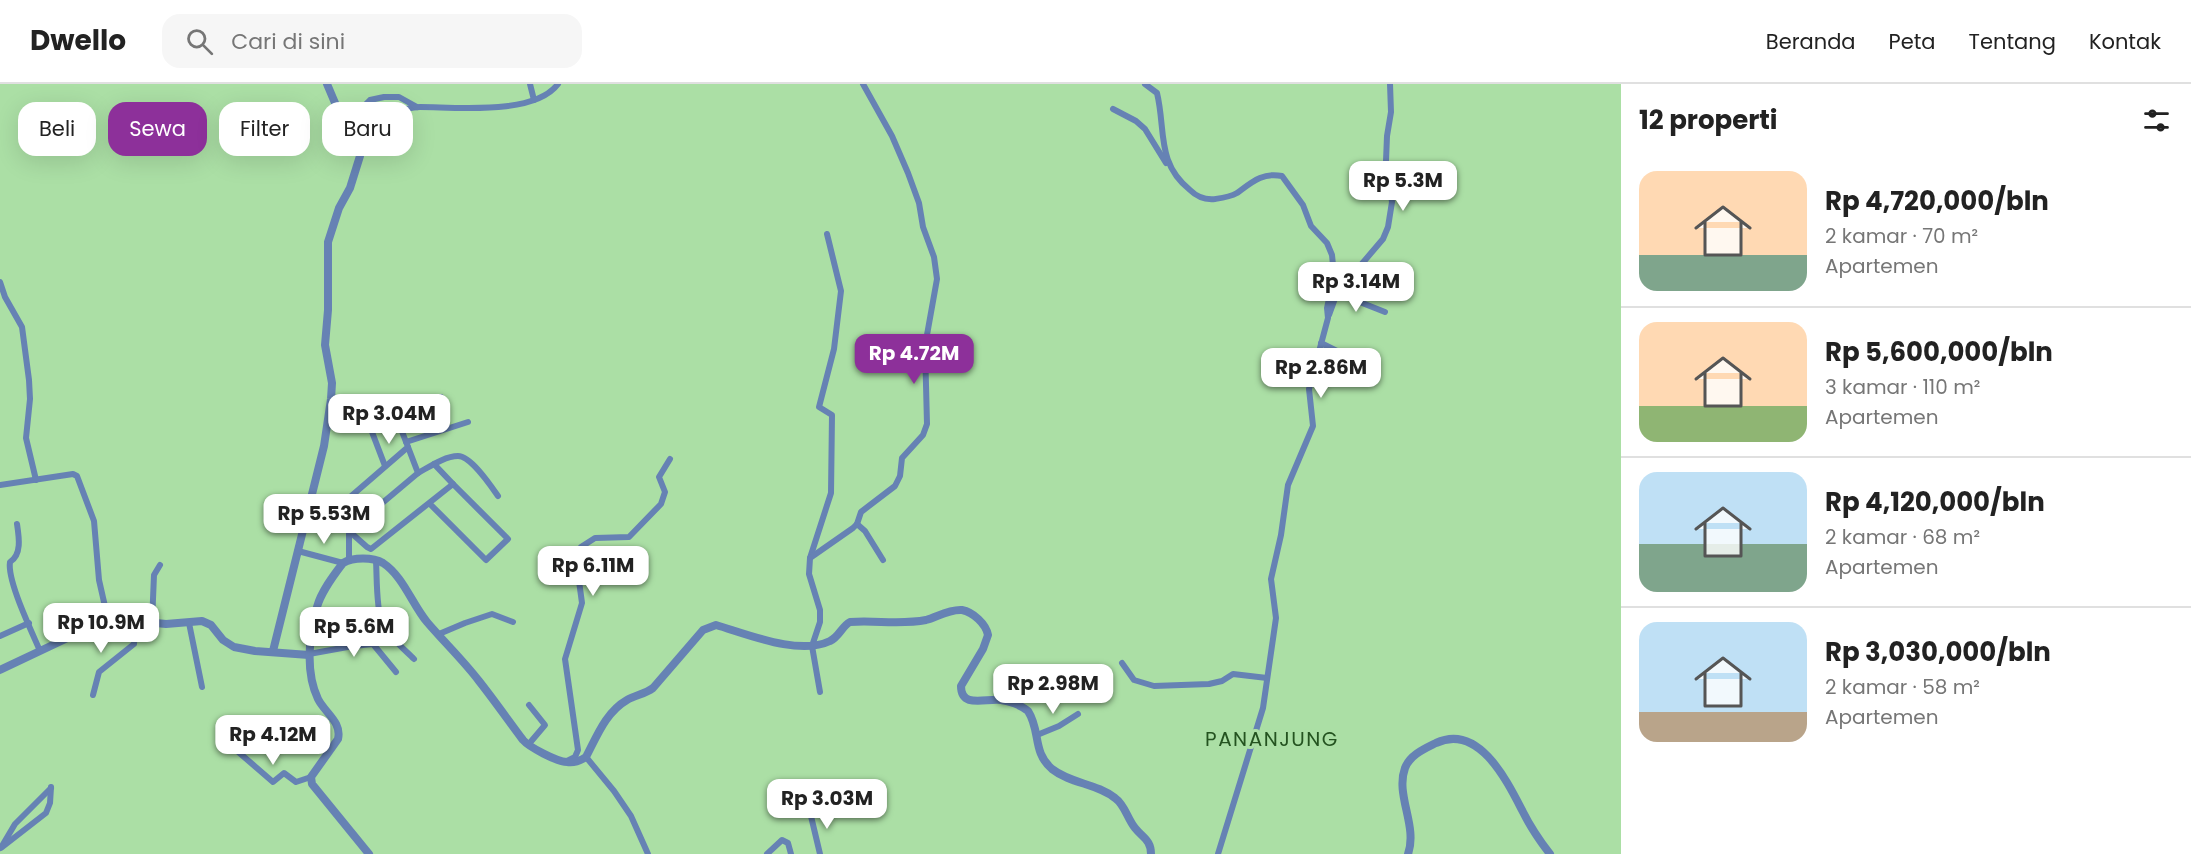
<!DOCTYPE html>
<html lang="id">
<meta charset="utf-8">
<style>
body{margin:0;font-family:Poppins,sans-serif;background:#f6f6f6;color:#222;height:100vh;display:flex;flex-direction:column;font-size:22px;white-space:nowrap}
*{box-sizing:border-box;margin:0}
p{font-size:20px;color:#767676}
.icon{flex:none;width:33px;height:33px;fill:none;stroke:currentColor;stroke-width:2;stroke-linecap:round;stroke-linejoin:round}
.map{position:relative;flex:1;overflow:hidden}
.drawer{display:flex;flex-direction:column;background:#fff;width:570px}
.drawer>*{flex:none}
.top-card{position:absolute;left:18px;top:18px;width:570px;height:54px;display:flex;gap:12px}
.price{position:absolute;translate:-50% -51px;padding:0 14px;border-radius:12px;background:#fff;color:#222;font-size:20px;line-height:39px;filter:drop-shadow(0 2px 3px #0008)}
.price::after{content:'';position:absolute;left:50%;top:36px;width:18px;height:14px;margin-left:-9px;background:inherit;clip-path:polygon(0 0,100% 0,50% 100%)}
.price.on{background:#8d309a;color:#fff}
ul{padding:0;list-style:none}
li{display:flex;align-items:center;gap:18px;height:150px;padding:0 18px}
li+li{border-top:2px solid #e0e0e0}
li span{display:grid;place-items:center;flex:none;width:168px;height:120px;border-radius:18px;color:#555}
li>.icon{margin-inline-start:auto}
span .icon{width:72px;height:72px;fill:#fffc;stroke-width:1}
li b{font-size:26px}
h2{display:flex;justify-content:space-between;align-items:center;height:72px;padding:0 18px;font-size:26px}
.chip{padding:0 21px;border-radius:18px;background:#fff;box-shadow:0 6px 24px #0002;font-size:21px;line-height:54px}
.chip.on{background:#8d309a;color:#fff}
header{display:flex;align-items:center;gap:36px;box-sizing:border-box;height:84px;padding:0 30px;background:#fff;border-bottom:2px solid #e0e0e0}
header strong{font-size:28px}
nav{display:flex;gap:33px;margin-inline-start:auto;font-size:21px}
.search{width:420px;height:54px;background:#f6f6f6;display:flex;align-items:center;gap:15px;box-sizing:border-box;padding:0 21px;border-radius:18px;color:#767676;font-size:22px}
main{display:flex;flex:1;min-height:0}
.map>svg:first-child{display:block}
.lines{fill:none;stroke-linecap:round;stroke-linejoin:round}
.minor{stroke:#6682b4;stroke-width:6}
.tertiary{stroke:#6682b4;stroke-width:8}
.labels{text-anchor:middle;stroke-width:6;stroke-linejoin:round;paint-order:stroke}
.quarter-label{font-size:20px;letter-spacing:1.5px;fill:#245320;stroke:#abdfa5}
</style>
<header>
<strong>Dwello</strong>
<div class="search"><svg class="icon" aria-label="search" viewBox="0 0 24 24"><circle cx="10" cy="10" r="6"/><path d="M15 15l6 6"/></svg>Cari di sini</div>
<nav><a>Beranda</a><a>Peta</a><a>Tentang</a><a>Kontak</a></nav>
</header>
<main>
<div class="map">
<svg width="1621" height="770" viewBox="0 0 1621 770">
<rect width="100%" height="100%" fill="#abdfa5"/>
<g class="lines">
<!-- minor -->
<g class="minor">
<path d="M530,0l4,16"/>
<path d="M1145,0l12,9c9,37 -1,70 33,97 7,7 15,10 25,9 7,-1 15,-2 22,-6 15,-11 26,-21 45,-17l21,29 8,21 16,17 5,12 2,20 -7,33 1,10 -19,71 4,37 -25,59 -7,50 -10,44 5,39 -13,90 -45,146"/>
<path d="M364,25c11,1 22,3 33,2 7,-1 15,-4 23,-4 35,0 114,9 138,-23"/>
<path d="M1113,25l23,12 9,8 21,34"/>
<path d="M359,54l6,-33 5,-5 14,-3h15l18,10"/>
<path d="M0,198l5,15 17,30 7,53 1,19 -4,39 10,42"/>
<path d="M1337,209l48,19"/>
<path d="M1329,231l8,-22 46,-54 5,-12 4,-25 -6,-41 1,-25 4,-24 -1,-28"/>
<path d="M1321,259l24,12 15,4"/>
<path d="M396,331l45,-18"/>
<path d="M372,348l13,34"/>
<path d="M406,358l62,-20"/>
<path d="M408,363l10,26 -69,58 18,16 4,2 82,-65 55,55 -22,21 -57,-57"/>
<path d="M434,380l19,20"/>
<path d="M418,389c11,-6 27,-17 40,-17 13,0 33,30 40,40"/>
<path d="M0,401l73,-11 4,2 17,45 5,59 10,44"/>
<path d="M17,440c2,13 5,31 -7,38 -3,19 22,70 30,89"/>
<path d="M857,440l8,7 18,29"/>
<path d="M298,467l45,12"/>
<path d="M810,474l21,-65 1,-78 -13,-8 15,-58 7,-58 -14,-57"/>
<path d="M349,476v-29l-8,-24 1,-3 66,-57 -19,-49"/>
<path d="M376,477c1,16 0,47 6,62 6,13 22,26 32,36"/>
<path d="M152,539l2,-48 6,-10"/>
<path d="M189,539l13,64"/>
<path d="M439,550l26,-11 27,-9 21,8"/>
<path d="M0,552l29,-13"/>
<path d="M309,570l44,-8 20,-2 23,28"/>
<path d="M1122,579l12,17 20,6 55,-2 13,-3 11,-7 34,4"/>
<path d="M820,608l-8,-46 8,-24v-12l-11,-36 1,-16 43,-30 4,-4 4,-12 34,-26 5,-10 2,-18 21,-23 4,-11 -2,-78 12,-67 -3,-22 -11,-30 -4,-24 -11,-30 -16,-37 -29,-52"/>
<path d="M93,611l6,-23 35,-28 2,-23"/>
<path d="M1037,651l22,-9 19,-12"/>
<path d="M528,661l17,-20 -16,-20"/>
<path d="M236,666l37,32 11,-9 12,9 15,-5"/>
<path d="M586,673l28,34 17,25 17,38"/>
<path d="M567,677l8,-4 3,-7 -13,-91 17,-56 -6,-44 5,-12 14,-9 34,-1 32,-33 4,-12 -6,-15 11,-18"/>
<path d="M810,728l10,42"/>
<path d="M2,762l13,-22 36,-36"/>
<path d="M1,764l45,-35 4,-10 1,-16"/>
<path d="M767,770l15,-14 6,3 3,11"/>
</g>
<!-- tertiary -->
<g class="tertiary">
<path d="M273,567l51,-205 7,-47 1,-16 -7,-38 3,-35v-68l11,-34 11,-20 10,-32 -1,-18 -21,-28 -11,-26"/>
<path d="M0,586l76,-36 33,-10 27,-3 30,3 36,-3 9,4 12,15 11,7 21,4 54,4"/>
<path d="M369,770l-57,-70 -1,-7 27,-38c4,-17 -13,-26 -20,-40 -13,-27 -9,-64 -1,-92 4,-15 16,-31 26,-44 10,-6 30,-6 40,0 20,13 29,41 44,59 17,20 36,38 52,59 15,19 29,39 44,59 6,7 34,22 44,22 7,1 13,-1 19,-5 11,-21 20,-45 41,-57 9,-5 18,-6 26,-12l50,-58 13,-5c31,9 83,31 114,16 9,-4 12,-15 20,-19 25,-2 51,3 76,-2 11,-3 23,-11 36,-10 11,2 24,14 26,25l-5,14 -22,37c0,23 25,12 40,14 8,1 20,5 27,11 13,20 4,41 24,58 19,15 44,14 63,29 10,7 12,20 20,30 8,10 16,12 16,26"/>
<path d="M1408,770c10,-28 -13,-59 -3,-86 5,-13 19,-19 31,-25 43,-20 71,38 87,69 7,14 17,29 27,42"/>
</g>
</g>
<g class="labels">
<!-- quarter labels -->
<g class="quarter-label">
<text x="1272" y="662">PANANJUNG</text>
</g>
</g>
</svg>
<b class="price" style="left:1403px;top:128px">Rp 5.3M</b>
<b class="price" style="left:1356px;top:229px">Rp 3.14M</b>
<b class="price on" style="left:914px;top:301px">Rp 4.72M</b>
<b class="price" style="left:1321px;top:315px">Rp 2.86M</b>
<b class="price" style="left:389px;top:361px">Rp 3.04M</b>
<b class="price" style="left:324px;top:461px">Rp 5.53M</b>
<b class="price" style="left:593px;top:513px">Rp 6.11M</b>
<b class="price" style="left:101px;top:570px">Rp 10.9M</b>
<b class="price" style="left:354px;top:574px">Rp 5.6M</b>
<b class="price" style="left:1053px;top:631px">Rp 2.98M</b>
<b class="price" style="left:273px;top:682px">Rp 4.12M</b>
<b class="price" style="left:827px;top:746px">Rp 3.03M</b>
<div class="top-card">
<a class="chip">Beli</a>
<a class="chip on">Sewa</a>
<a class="chip">Filter</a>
<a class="chip">Baru</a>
</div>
</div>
<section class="drawer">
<h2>12 properti<svg class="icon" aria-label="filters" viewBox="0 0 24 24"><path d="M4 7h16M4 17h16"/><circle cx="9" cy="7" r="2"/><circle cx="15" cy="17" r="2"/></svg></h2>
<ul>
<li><span style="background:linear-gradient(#ffd9b3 70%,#7fa58c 0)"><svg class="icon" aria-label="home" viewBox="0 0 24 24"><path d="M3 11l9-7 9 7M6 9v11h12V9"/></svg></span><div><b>Rp 4,720,000/bln</b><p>2 kamar · 70 m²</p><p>Apartemen</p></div></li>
<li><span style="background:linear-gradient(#ffd9b3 70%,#8fb573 0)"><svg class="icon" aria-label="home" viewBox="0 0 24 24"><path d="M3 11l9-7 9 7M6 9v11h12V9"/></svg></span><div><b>Rp 5,600,000/bln</b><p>3 kamar · 110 m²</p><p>Apartemen</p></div></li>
<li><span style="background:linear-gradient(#bfe0f5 60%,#7fa58c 0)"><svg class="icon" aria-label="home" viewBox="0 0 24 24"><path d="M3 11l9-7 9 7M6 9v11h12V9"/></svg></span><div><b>Rp 4,120,000/bln</b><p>2 kamar · 68 m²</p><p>Apartemen</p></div></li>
<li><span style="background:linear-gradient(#bfe0f5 75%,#b9a48a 0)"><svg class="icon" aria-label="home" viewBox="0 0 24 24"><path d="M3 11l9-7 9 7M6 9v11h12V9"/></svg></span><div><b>Rp 3,030,000/bln</b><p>2 kamar · 58 m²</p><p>Apartemen</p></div></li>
</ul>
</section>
</main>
